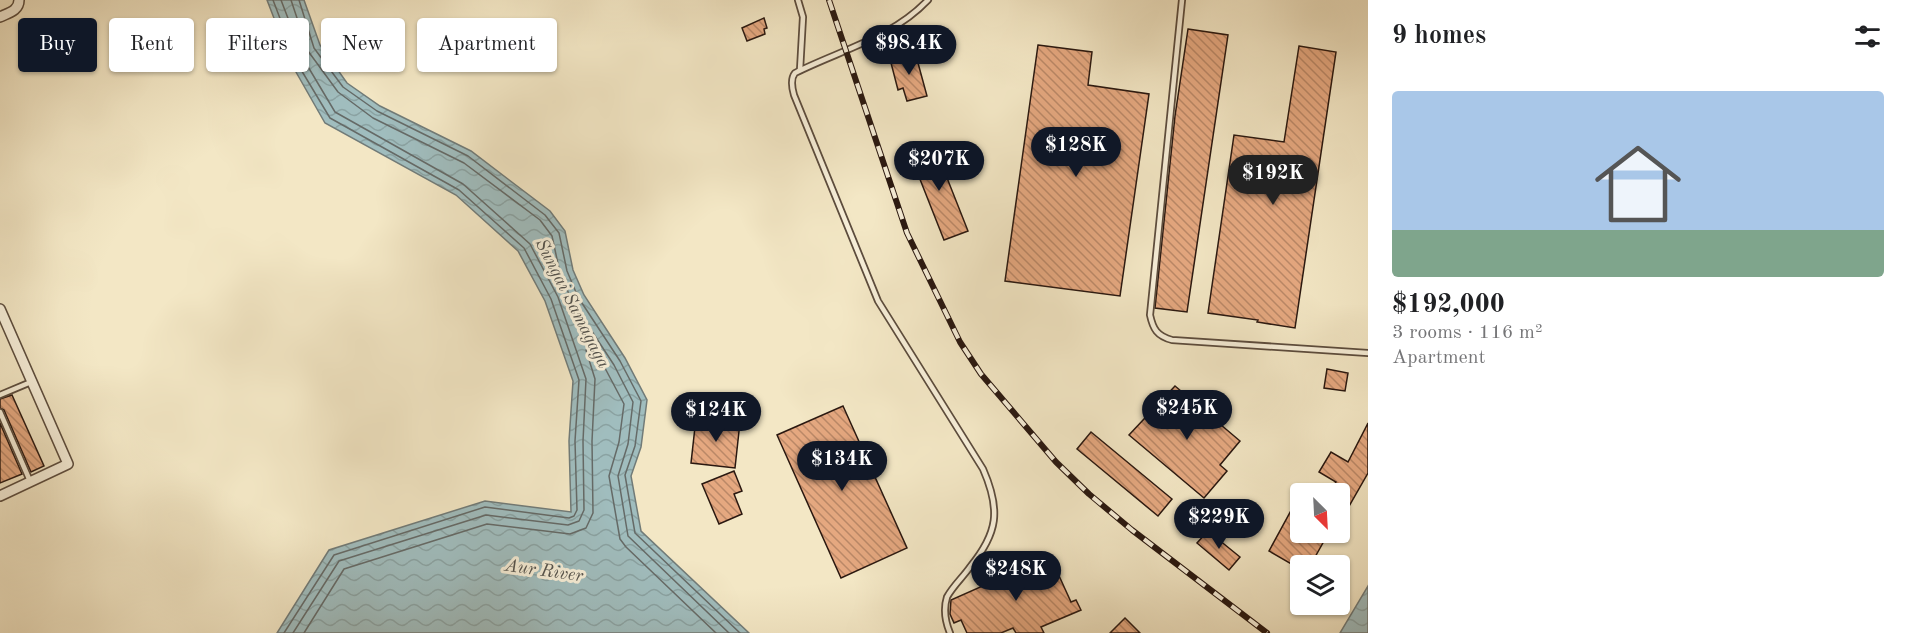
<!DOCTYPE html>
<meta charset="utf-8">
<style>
body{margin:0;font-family:"Old Standard TT",serif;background:#f2f2f2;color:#202124;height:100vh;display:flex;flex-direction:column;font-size:22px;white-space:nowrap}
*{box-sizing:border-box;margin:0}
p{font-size:20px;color:#757577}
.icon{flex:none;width:33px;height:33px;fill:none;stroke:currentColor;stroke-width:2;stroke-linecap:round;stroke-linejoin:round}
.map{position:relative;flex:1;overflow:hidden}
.side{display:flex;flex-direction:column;background:#fff;width:540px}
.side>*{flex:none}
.banner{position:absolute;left:18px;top:18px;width:570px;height:54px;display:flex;gap:12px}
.needle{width:39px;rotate:156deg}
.controls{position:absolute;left:1290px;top:483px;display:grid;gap:12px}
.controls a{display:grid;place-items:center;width:60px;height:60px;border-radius:6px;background:#fff;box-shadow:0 2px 4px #0004;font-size:30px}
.price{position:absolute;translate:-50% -51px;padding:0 14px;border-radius:21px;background:#111827;color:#fff;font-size:20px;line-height:39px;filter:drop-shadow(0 2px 3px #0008)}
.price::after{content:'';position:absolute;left:50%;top:36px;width:18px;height:14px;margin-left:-9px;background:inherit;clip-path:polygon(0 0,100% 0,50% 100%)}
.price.selected{background:#222;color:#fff}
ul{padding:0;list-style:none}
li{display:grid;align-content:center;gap:12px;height:318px;padding:0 24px}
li+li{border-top:2px solid #e0e0e0}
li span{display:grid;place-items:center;height:186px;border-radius:6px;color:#555}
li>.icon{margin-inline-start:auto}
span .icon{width:108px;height:108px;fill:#fffc;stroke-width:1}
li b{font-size:26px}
h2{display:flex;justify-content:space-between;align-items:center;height:72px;padding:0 24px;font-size:26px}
.tag{padding:0 21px;border-radius:6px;background:#fff;box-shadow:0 2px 4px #0004;font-size:21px;line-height:54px}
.tag.selected{background:#111827;color:#fff}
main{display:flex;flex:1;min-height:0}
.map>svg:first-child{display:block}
.water{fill:url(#water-waves);stroke:#717b78;stroke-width:1.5}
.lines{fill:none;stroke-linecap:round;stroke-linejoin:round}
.shore{stroke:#656a67;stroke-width:1.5}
.building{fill:url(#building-back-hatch);stroke:#2a1810;stroke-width:1.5}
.lane-casing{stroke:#5c4c3d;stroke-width:8}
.street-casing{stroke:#5c4c3d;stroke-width:12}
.lane{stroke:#f7efd9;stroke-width:4.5}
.street{stroke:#f7efd9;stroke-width:9}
.rail-casing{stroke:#2a1810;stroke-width:6}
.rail{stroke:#f7efd9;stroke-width:4;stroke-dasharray:11;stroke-linecap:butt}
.labels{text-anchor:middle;stroke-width:6;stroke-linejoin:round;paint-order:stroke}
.water-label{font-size:18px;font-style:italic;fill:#53524d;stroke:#f7efd9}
</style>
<main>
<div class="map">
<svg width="1368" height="633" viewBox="0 0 1368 633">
<defs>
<pattern id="water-waves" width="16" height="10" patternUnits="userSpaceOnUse" patternTransform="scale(1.5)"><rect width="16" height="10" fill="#a0bdbe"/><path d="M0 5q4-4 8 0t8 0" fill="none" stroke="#8aa2a2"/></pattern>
<pattern id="building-back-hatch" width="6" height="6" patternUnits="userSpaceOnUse" patternTransform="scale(1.5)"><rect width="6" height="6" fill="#e5a880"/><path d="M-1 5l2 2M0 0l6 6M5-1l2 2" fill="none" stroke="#ba8867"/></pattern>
</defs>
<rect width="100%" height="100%" fill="#f3e7c5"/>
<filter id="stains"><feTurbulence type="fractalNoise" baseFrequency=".00333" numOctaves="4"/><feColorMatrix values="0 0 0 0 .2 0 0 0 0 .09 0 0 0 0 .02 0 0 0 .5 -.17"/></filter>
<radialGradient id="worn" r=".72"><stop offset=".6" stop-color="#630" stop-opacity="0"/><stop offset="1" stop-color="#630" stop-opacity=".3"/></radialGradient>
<!-- water -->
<g class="water">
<path d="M267,0h37l16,45 27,38 33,23 91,45 79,60 15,20 8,39 11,25 41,63 22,42 -6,47 -10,29 10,55 108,102h-472l52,-83 156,-49 86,11 -2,-71 4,-60 -28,-80 -27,-50 -62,-56 -131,-72 -33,-58z"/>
<path d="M1368,586v47h-28z"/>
</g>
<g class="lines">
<!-- shore -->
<g class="shore">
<path d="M273,0l24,63 33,55 129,72 65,58 27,51 28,81 -4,61 2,69 -3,6 -5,2 -84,-11 -151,48 -50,78"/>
<path d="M281,0l23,60 31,52 128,72 67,60 28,53 28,82 -3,62 1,69 -5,11 -11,4 -82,-10 -147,46 -46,72"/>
<path d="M291,0l17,51 30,41 35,26 91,45 76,57 12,16 8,37 12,28 42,64 19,37 -5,42 -10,32 10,60 101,97"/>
<path d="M299,0l15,48 29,39 34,24 91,45 77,59 14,18 8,38 11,26 42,64 21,40 -6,45 -10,29 10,58 105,100"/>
<path d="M304,633l40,-64 143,-45 83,10 16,-6 7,-15 -1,-72 3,-62 -9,-29 3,-3 17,23 18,34 -5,38 -10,34 11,63 6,8 90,86"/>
</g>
</g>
<!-- building -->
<g class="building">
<path d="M764,18l3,10 -3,1 1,5 -18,7 -5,-13z"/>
<path d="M1188,29l40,6 -41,277 -32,-4 20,-192z"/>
<path d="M1038,45l54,7 -4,33 61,9 -29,202 -115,-15z"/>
<path d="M1299,46l37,6 -41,276 -38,-6 1,-2 -50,-7 26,-178 50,7z"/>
<path d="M915,52l12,44 -20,5 -4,-13 -5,2 -8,-31z"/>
<path d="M934,145l34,86 -24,9 -34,-86z"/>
<path d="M1327,369l21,4 -3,18 -21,-3z"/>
<path d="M1175,386l65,55 -20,24 7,6 -23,27 -75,-63z"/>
<path d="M12,395l32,71 -13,6 -27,-62 -4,-2v-9z"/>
<path d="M843,406l64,142 -66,30 -64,-143z"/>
<path d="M696,418l44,4 -5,46 -44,-5z"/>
<path d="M0,423l22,51 -22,9z"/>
<path d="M1368,423v50l-28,49v-28h-11l7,-12 -17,-10 12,-20 17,10z"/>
<path d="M1091,432l81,67 -14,17 -81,-67z"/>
<path d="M734,471l8,20 -8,3 8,20 -23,10 -17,-40z"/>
<path d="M1300,494v38h29l-19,34h-10v3l-31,-18z"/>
<path d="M1208,531l32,26 -11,13 -32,-27z"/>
<path d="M1050,556l21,46 5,-2 5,10 -40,17 3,6h-28l-3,-5 -12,5h-34l-6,-13 -7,3 -4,-9 1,-14z"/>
<path d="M1125,618l15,15h-30z"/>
</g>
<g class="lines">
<!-- lane casing -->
<g class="lane-casing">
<g id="lane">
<path d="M798,0l5,17 -3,53"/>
<path d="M928,0c-36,38 -87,50 -133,73 -5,6 -3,15 -1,22l84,206 105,168c18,41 15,64 -13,98 -7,10 -17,19 -23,30 -4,13 -2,24 3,36"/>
<path d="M1182,0l-32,315c3,14 7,21 22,25l196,13"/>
<path d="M0,395l31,-13"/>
<path d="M0,412l30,69"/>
</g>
</g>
<!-- street casing -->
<g class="street-casing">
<g id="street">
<path d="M0,17c8,-4 19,-6 19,-17"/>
<path d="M0,309l68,155 -68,32"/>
</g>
</g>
<!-- lane -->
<use href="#lane" class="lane"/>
<!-- street -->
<use href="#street" class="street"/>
<!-- rail casing -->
<g class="rail-casing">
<path id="rail" d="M829,0l78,233 53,109 21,32 75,88 33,32 43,36 135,103"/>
</g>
<!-- rail -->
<use href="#rail" class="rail"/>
</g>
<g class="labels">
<!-- water labels -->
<g class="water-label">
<text transform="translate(573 303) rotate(63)" y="6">Sungai Samagaga</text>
<text transform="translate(544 570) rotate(8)" y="6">Aur River</text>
</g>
</g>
<rect width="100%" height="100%" filter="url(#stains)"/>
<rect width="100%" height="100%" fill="url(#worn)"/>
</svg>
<div class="controls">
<a><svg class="needle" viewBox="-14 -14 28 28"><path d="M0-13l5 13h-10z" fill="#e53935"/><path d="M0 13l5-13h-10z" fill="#757577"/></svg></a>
<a><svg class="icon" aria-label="layers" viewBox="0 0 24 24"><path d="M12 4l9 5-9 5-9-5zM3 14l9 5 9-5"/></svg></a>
</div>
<b class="price" style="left:909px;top:76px">$98.4K</b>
<b class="price" style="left:1076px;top:178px">$128K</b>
<b class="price" style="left:939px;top:192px">$207K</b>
<b class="price selected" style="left:1273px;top:206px">$192K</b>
<b class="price" style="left:1187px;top:441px">$245K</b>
<b class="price" style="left:716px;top:443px">$124K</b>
<b class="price" style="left:842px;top:492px">$134K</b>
<b class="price" style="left:1219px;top:550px">$229K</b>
<b class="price" style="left:1016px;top:602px">$248K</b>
<div class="banner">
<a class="tag selected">Buy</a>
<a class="tag">Rent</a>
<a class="tag">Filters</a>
<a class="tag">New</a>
<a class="tag">Apartment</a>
</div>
</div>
<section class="side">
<h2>9 homes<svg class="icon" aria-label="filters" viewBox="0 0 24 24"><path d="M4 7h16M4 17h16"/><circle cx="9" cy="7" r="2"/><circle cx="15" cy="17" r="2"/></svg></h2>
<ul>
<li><span style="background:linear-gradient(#a9c7e8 75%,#7fa58c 0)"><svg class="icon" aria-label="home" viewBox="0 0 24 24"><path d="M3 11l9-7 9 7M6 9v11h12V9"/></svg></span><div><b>$192,000</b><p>3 rooms · 116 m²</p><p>Apartment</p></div></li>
</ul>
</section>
</main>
